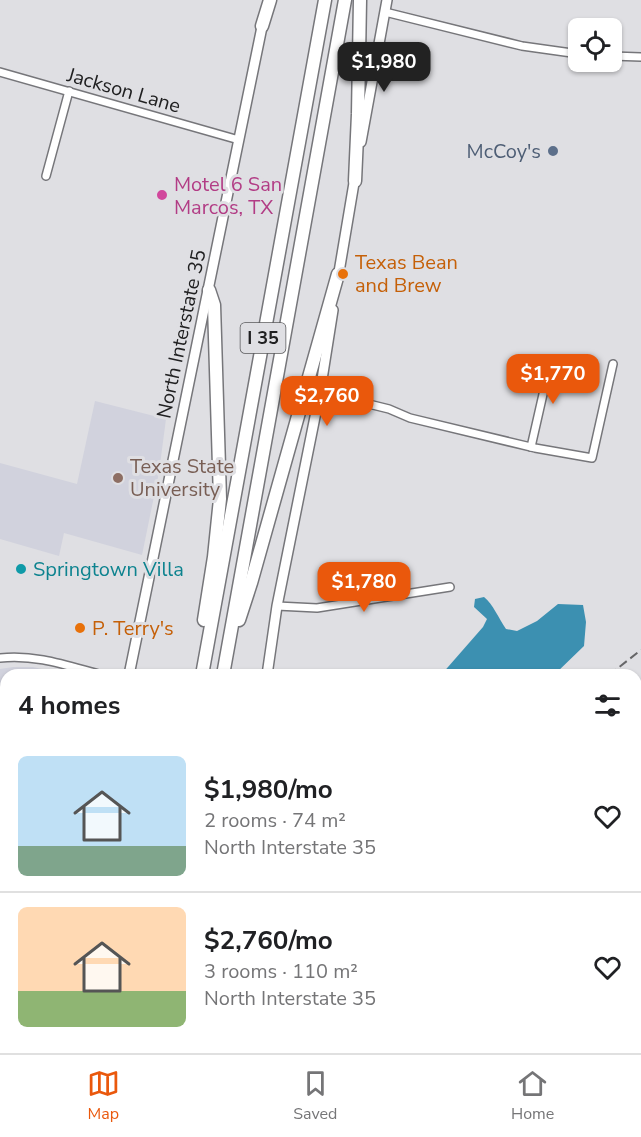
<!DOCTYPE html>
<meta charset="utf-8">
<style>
body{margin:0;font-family:"Nunito Sans",sans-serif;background:#f2f2f2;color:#202124;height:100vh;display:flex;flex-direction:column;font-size:22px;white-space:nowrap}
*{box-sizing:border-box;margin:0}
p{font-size:20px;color:#757577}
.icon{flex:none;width:33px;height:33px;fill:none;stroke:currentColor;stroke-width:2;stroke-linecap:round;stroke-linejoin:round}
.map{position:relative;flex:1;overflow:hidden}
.sheet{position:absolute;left:0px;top:669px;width:642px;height:384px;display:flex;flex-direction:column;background:#fff;border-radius:18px 18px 0 0;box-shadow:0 2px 4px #0004}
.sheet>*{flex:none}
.tools{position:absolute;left:568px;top:18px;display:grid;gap:12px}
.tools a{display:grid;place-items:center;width:54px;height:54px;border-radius:9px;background:#fff;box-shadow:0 2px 4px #0004;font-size:30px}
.price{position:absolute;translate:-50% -51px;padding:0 14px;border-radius:12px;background:#ea580c;color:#fff;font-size:20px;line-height:39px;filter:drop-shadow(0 2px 3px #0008)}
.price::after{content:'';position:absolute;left:50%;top:36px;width:18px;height:14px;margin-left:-9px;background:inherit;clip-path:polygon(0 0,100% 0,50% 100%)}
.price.active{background:#222;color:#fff}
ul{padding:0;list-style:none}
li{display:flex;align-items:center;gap:18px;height:150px;padding:0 18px}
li+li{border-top:2px solid #e0e0e0}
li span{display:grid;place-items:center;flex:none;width:168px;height:120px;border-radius:9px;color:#555}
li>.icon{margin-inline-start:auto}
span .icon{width:72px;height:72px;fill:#fffc;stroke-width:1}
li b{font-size:26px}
h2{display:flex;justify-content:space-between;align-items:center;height:72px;padding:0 18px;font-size:26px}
.tabs{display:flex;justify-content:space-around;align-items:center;height:84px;border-top:2px solid #e0e0e0;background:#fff;font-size:16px;color:#757577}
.tabs a{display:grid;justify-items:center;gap:3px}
.tabs .active{color:#ea580c}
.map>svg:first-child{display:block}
.built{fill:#d1d2dd}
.water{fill:#3c90b1}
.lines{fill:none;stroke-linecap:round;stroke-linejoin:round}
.minor-casing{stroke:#76767a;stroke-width:10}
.secondary-casing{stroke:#76767a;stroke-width:12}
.primary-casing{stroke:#76767a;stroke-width:14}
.motorway-casing{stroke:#76767a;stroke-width:15}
.minor{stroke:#fff;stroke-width:7}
.secondary{stroke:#fff;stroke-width:9}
.primary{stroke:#fff;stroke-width:10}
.motorway{stroke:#fff;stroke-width:12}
.rail{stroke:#666668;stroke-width:2;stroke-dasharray:9 4.5;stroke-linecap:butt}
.service-dot{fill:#5c6f8a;stroke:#dfdfe3;stroke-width:2}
.hotel-dot{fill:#d1479c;stroke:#dfdfe3;stroke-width:2}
.food-dot{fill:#e8710a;stroke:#dfdfe3;stroke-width:2}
.education-dot{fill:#8d6e63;stroke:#dfdfe3;stroke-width:2}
.culture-dot{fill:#0f9aa8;stroke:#dfdfe3;stroke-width:2}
.labels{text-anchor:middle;stroke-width:6;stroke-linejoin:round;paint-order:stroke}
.shield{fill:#dfdfe3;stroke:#59595b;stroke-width:1.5}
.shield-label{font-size:18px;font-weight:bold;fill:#202021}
.street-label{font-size:20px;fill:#202021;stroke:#dfdfe3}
.service-label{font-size:20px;fill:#4e5e75;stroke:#dfdfe3;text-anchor:end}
.hotel-label{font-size:20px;fill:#b23c85;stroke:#dfdfe3;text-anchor:start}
.food-label{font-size:20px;fill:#c56008;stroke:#dfdfe3;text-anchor:start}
.education-label{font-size:20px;fill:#785e54;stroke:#dfdfe3;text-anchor:start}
.culture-label{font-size:20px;fill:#0d838f;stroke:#dfdfe3;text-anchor:start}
</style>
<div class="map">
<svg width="641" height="1053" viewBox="0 0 641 1053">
<rect width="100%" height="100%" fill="#dfdfe3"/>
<!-- built -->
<g class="built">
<path d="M95,401l71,18 -7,53 -17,83 -78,-22 -5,23 -59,-17v-76l77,21z"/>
<path d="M13,667h20l34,8h-61v248l-6,4v-258z"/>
<path d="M636,851l5,2v177l-5,2z"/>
<path d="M261,1047h338l-15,6h-325z"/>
</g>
<!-- water -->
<path class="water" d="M484,597c9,7 15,22 22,32l11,2 20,-10 21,-17 25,1 3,17 -2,24 -30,29h-113l42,-48 4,-8 -13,-12 1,-8z"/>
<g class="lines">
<!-- minor casing -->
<g class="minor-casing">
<g id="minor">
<path d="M385,12l137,34 57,8"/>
<path d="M612,56l29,1"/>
<path d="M0,72l239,68"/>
<path d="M46,176l23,-85"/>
<path d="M320,392l69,17 21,9 125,30 57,10 21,-94"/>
<path d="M531,447l20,-88"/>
<path d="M277,606l40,2 133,-21"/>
<path d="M0,658c36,-4 68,8 102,17"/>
<path d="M0,1015l6,-2"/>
</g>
</g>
<!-- secondary casing -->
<g class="secondary-casing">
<g id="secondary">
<path d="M361,142l26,-142"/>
<path d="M338,278l17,-101"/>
<path d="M129,675l134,-653"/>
<path d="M267,675l10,-69 43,-214 13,-82"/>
<path d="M51,1053l2,-6"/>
<path d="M244,1053l2,-6"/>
</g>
</g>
<!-- primary casing -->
<g class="primary-casing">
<path id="primary" d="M637,1053l4,-1"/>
</g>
<!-- motorway casing -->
<g class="motorway-casing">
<g id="motorway">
<path d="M262,26l8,-26"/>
<path d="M355,181l3,-67 2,-114"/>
<path d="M204,620l10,-63 6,-58 -6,-194 -5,-15"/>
<path d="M239,620l12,-37 87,-309"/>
<path d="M202,675l123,-675"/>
<path d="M223,675l122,-675"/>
<path d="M133,1053l1,-6"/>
<path d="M153,1053l1,-6"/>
</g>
</g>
<!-- minor -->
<use href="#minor" class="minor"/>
<!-- secondary -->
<use href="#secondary" class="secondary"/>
<!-- primary -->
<use href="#primary" class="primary"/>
<!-- motorway -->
<use href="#motorway" class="motorway"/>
<!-- rail -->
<g class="rail">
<path d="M609,675l32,-25"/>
<path d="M0,946l6,-2"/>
</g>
</g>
<!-- markers -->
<circle class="service-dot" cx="553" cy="151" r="6"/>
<circle class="hotel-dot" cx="162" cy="195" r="6"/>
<g class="food-dot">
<circle cx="343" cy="274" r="6"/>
<circle cx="80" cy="628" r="6"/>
</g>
<circle class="education-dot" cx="118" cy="478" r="6"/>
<circle class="culture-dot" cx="21" cy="569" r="6"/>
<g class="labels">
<!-- shield labels -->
<rect class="shield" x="240.5" y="323" width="45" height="30" rx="4.5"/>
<g class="shield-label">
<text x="263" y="344">I 35</text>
</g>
<!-- street labels -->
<g class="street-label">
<text transform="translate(124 90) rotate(16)" y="7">Jackson Lane</text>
<text transform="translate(181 334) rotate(-78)" y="7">North Interstate 35</text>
</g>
<!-- service labels -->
<g class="service-label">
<text x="541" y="158">McCoy's</text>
</g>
<!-- hotel labels -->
<g class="hotel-label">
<text x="174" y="191">Motel 6 San<tspan x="174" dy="23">Marcos, TX</tspan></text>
</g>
<!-- food labels -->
<g class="food-label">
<text x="355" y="269">Texas Bean<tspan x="355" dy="23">and Brew</tspan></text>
<text x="92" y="635">P. Terry's</text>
</g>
<!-- education labels -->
<g class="education-label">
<text x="130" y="473">Texas State<tspan x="130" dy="23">University</tspan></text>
</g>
<!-- culture labels -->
<g class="culture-label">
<text x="33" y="576">Springtown Villa</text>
</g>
</g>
</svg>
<div class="tools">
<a><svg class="icon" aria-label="locate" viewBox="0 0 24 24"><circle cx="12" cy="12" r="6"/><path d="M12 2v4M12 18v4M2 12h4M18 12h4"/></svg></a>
</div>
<b class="price active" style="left:384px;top:93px">$1,980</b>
<b class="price" style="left:553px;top:405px">$1,770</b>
<b class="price" style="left:327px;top:427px">$2,760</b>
<b class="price" style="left:364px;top:613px">$1,780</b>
<section class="sheet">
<h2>4 homes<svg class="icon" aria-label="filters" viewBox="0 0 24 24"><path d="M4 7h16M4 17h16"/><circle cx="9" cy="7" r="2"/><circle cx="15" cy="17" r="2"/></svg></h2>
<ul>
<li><span style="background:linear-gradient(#bfe0f5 75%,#7fa58c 0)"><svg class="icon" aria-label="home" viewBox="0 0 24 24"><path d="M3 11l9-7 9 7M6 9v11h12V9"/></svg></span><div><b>$1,980/mo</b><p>2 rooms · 74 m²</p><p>North Interstate 35</p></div><svg class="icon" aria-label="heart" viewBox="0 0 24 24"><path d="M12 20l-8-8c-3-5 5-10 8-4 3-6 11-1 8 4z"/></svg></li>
<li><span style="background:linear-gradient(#ffd9b3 70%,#8fb573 0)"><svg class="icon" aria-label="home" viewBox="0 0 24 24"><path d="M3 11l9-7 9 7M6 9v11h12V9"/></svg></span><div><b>$2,760/mo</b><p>3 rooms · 110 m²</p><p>North Interstate 35</p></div><svg class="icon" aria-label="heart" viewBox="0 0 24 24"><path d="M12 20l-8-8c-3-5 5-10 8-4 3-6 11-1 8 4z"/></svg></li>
</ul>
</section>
</div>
<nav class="tabs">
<a class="active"><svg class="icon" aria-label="map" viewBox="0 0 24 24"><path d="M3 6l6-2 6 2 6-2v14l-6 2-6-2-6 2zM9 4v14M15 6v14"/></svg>Map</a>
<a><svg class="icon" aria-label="saved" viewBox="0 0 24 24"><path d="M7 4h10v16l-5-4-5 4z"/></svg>Saved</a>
<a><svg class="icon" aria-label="home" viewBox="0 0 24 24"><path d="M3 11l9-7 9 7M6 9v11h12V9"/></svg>Home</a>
</nav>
